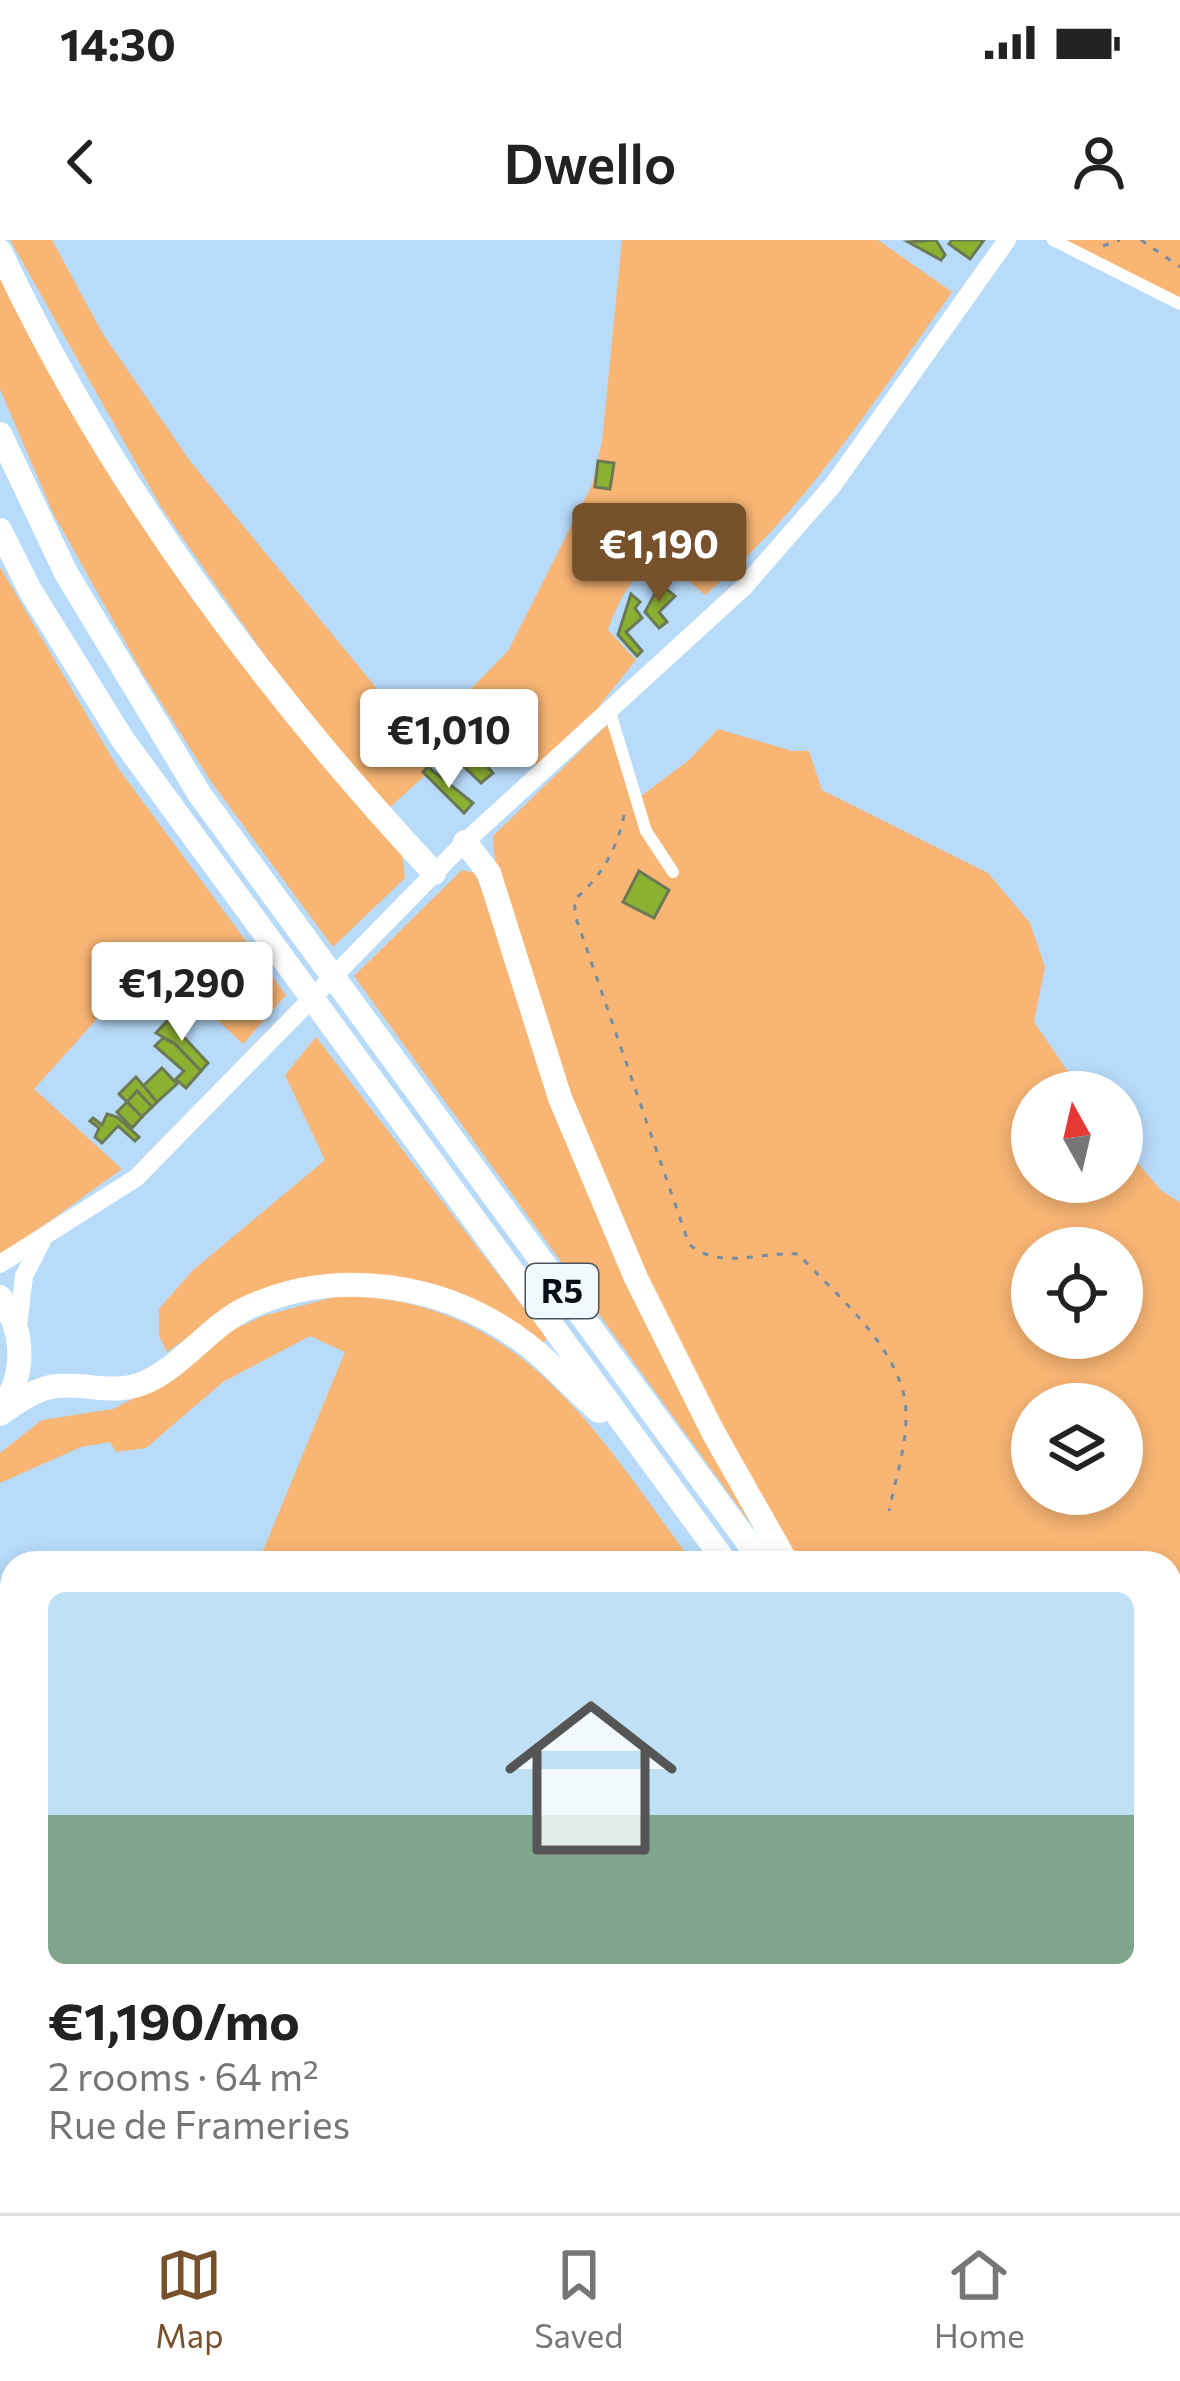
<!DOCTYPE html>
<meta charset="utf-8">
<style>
body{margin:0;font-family:Commissioner,sans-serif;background:#f2f2f2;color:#222;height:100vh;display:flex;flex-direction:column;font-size:45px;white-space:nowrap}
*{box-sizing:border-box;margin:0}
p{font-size:39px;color:#767676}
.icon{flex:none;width:66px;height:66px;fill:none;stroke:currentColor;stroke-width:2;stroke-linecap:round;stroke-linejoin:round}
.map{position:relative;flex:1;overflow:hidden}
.drawer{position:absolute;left:0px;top:1311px;width:1182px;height:663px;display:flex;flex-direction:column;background:#fff;border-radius:36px 36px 0 0;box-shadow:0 6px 18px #0003}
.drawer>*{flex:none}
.needle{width:78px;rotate:352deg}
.buttons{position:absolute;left:1011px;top:831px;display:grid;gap:24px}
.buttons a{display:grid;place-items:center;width:132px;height:132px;border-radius:50%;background:#fff;box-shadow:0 6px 18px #0003;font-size:60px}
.price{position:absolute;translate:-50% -102px;padding:0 27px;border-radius:12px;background:#fff;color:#222;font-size:39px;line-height:78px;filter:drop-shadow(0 3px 6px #0008)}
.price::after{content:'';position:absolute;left:50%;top:72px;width:36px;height:27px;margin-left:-18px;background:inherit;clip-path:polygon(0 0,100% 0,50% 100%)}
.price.active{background:#76512c;color:#fff}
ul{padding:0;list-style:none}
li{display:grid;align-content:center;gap:24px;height:636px;padding:0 48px}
li span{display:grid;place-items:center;height:372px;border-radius:18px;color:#555}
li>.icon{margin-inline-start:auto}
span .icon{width:216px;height:216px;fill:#fffc;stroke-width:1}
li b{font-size:51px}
.status{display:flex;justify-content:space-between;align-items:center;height:84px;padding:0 60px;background:#fff;direction:ltr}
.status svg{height:33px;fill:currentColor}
header{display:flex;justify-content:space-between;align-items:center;height:156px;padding:0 48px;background:#fff;font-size:54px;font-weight:600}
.tabs{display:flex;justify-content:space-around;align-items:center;height:168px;border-top:3px solid #e0e0e0;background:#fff;font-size:33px;color:#767676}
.tabs a{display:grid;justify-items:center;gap:6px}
.tabs .active{color:#76512c}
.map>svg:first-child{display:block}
.built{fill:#a6cff2}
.green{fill:#f8b574;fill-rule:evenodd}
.building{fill:#8cb131;stroke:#6b7954;stroke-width:3}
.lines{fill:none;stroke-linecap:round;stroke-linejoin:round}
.path{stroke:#748ea6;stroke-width:3;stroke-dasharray:6 9;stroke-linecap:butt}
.street{stroke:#fff;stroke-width:12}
.secondary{stroke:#fff;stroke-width:18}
.highway{stroke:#fff;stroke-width:24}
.labels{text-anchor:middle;stroke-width:9;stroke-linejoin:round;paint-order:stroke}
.shield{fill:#f1f8ff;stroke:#4a545d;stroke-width:3}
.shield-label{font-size:33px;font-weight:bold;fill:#030e18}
</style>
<div class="status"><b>14:30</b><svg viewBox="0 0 49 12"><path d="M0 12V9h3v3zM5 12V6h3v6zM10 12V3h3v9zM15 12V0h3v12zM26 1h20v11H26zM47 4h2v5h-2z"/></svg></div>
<header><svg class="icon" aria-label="back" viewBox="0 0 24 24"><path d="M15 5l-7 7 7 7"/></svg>Dwello<svg class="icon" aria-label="person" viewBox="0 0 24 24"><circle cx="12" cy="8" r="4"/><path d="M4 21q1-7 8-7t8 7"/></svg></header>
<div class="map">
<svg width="1180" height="1973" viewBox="0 0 1180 1973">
<rect width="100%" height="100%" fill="#b8dbfa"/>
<!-- built -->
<path class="built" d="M10,1356l2,1v144l-12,-6v-132z"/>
<!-- green -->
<g class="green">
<path d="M10,0h42l51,94 87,127 230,280 88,-90 84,-166 10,-43 20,-202h256l74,52c-75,105 -147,219 -247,303l-46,-40c-27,22 -40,43 -51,75l28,30 -36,45 -6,17 -52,49 -51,-56 -104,95 -122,-154 -104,-149z"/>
<path d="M1062,0h118v65z"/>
<path d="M0,28l82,153 320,433 3,24 -72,69 -121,-164 -69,-109 -90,-161 -53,-124z"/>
<path d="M0,327l118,201 168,227 -43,49 -91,-86 -118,131 88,80 -122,88z"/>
<path d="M607,485l16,25 14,49 52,-39 29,-31 74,22h17l13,39 166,83 42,50 15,44 -11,55 48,70h-50v90h90v-37l39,45 19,13v498l-10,5v-143h-370c-130,-216 -246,-463 -306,-709l-1,-18zM1032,1008h90v90h-90zM1032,1164h90v90h-90z"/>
<path d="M462,630l13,3 27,68 253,580 -4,3 -397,-548z"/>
<path d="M316,797l231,301 -6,8 -130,-63 -187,29 -57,40 -8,-16v-27l33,-38 133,-111 -40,-85z"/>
<path d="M338,1056c182,0 259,137 355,267h-435l87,-211 -35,-16 -87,46 -77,66 -30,4 -6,-10 -29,5 -81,36v-30l42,-33 71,-11 55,-29 62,-49 33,-15z"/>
<path d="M12,1901v61h831l-6,11h-837v-44z"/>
</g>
<!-- building -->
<g class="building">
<path d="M936,0l9,15 -4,5 -33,-18z"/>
<path d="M952,0h32l-14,19 -21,-15z"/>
<path d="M598,221l16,2 -4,26 -15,-2z"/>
<path d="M660,344l15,12 -16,16 8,10 -8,6 -14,-16z"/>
<path d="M631,354l9,8 -5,6 7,10 -16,14 16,19 -5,5 -19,-21z"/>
<path d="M470,507l23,26 -12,10 -28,-27z"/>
<path d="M428,527l45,36 -9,10 -41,-41z"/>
<path d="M639,631l30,19 -15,28 -31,-16z"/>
<path d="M133,729l19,8 -10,23 -19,-11z"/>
<path d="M168,780l40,43 -7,8 -26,-27 -19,-11z"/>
<path d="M163,798l12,6 26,27 -15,17 -10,-9 8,-8 -29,-25z"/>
<path d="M162,828l15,16 -20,18 -15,-15z"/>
<path d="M136,837l21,25 -5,5 -15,-16 -10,11 -8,-8z"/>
<path d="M137,851l15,16 -10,10 -15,-15z"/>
<path d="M127,862l15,15 -10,11 -15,-16z"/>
<path d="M107,874l10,3 22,20 -4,4 -17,-15 -16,17 -7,-6 4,-9 -9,-7 3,-3 9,7z"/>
</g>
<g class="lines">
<!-- path -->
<g class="path">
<path d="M1141,0l39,27"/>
<path d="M1103,6l17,-6"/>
<path d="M624,575c-7,35 -23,62 -50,85l2,18 113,326c31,27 72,7 109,10 39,42 110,100 108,163 0,32 -11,63 -17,94"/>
<path d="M73,1962l4,11"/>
<path d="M296,1962l8,11"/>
<path d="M9,1973l6,-11"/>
<path d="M42,1973l6,-11"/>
<path d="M148,1973l6,-11"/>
<path d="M459,1973h40"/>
<path d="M783,1973l5,-11"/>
</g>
<!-- street -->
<g class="street">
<path d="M1053,0l127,64"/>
<path d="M609,469l37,122 27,41"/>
</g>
<!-- secondary -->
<g class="secondary">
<path d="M0,1024l136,-86 329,-336 279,-255 89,-102 174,-245"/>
<path d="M18,1086l6,-50 18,-35"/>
</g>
<!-- highway -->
<g class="highway">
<path d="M0,11c108,231 261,436 434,622"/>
<path d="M0,194l66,139 134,222 563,768"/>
<path d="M0,290l30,60 93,150 603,823"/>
<path d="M465,602l24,31 71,225 76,180 77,154 74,131"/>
<path d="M0,1057c26,35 26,79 0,114"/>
<path d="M0,1174c17,-12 36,-26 57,-28 31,-3 59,10 89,-4 39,-18 64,-57 103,-75 90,-41 198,-23 276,36 27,20 48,46 74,68"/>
<path d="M1170,1852l10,13"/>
<path d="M1170,1898l10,12"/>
</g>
</g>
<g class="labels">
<!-- shield labels -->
<rect class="shield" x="526" y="1024" width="72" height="54" rx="9"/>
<g class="shield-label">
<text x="562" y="1063">R5</text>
</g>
</g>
</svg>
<div class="buttons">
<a><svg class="needle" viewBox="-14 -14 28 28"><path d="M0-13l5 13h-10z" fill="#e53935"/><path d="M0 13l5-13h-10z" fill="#767676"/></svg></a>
<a><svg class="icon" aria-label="locate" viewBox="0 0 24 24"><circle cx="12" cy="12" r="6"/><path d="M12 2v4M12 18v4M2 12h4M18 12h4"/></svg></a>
<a><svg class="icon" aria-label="layers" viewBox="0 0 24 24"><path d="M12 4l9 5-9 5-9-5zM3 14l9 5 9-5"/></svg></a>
</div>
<b class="price active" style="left:659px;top:365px">€1,190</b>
<b class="price" style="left:449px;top:551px">€1,010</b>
<b class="price" style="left:182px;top:804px">€1,290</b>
<section class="drawer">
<ul>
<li><span style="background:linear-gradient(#bfe0f5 60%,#7fa58c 0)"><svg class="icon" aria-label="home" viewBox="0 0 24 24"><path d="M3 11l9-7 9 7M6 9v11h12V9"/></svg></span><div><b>€1,190/mo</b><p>2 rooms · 64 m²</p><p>Rue de Frameries</p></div></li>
</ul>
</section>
</div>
<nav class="tabs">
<a class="active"><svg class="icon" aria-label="map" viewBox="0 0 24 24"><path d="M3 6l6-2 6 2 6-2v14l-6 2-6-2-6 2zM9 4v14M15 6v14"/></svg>Map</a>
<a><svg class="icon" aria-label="saved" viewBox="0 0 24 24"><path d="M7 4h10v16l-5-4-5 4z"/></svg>Saved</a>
<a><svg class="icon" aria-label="home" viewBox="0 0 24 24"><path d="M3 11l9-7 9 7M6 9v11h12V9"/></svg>Home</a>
</nav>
